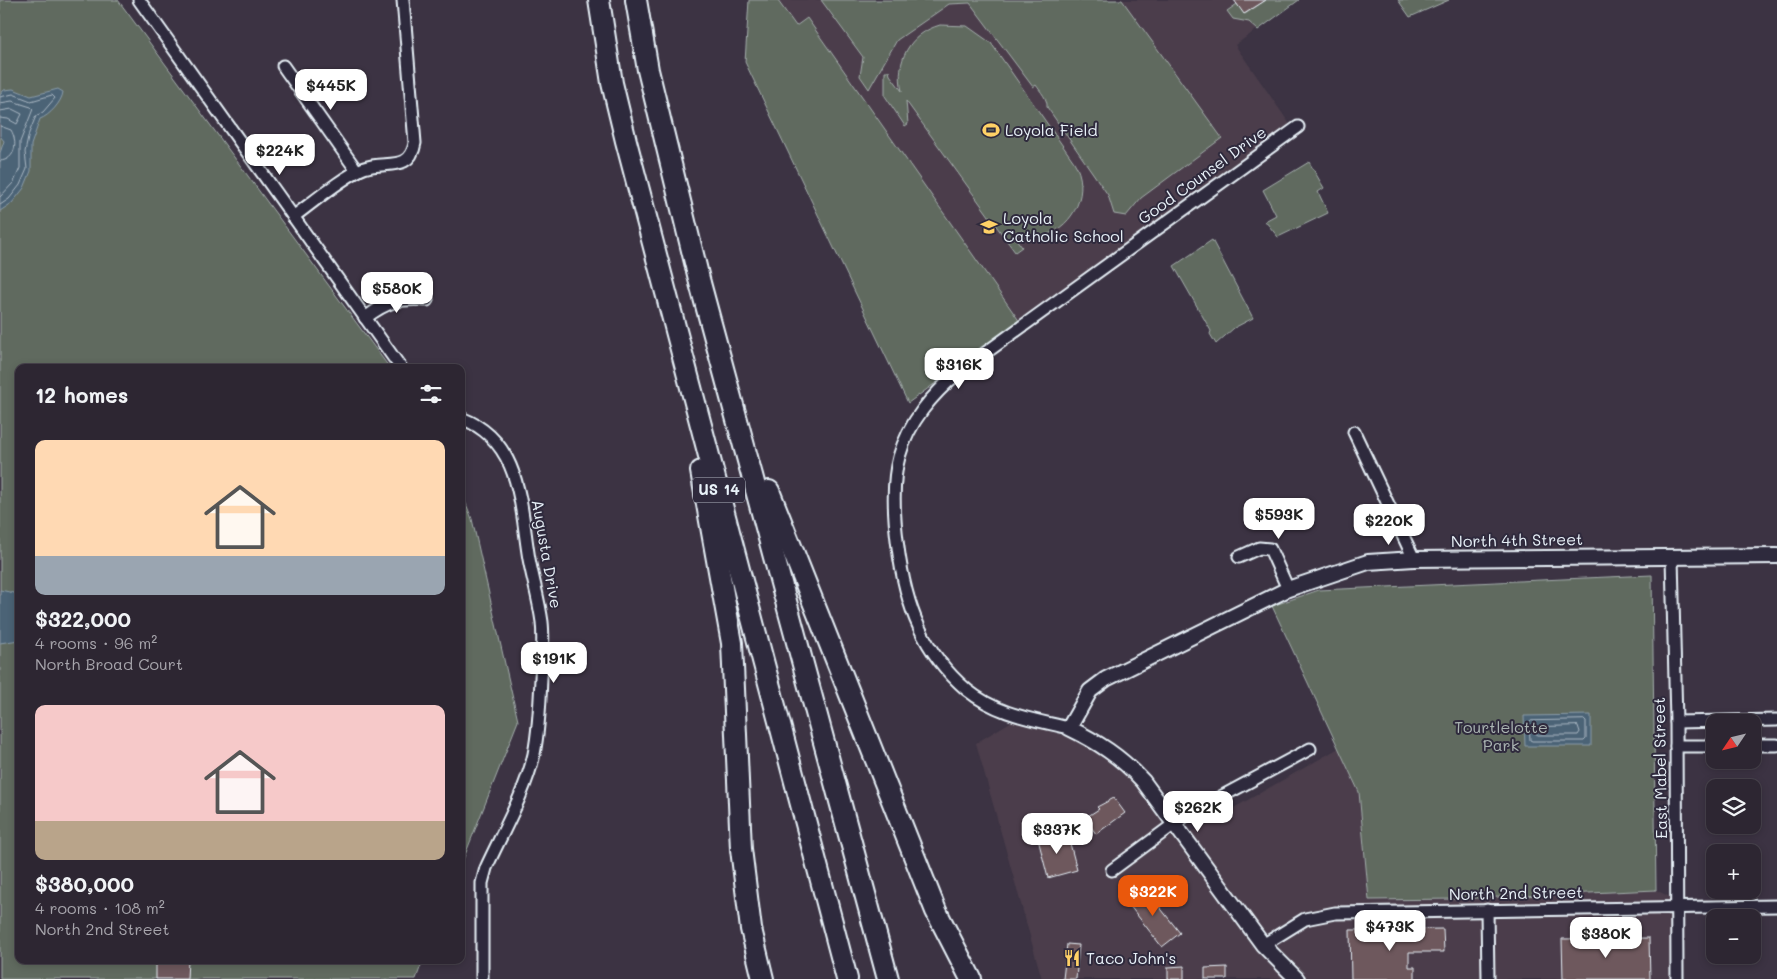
<!DOCTYPE html>
<meta charset="utf-8">
<style>
body{margin:0;font-family:Mali,sans-serif;background:#39323e;color:#f1f3f6;height:100vh;display:flex;flex-direction:column;font-size:19px;white-space:nowrap}
*{box-sizing:border-box;margin:0}
p{font-size:16px;color:#a7a5ac}
.icon{flex:none;width:28px;height:28px;fill:none;stroke:currentColor;stroke-width:2;stroke-linecap:round;stroke-linejoin:round}
.map{position:relative;flex:1;overflow:hidden}
.panel{position:absolute;left:15px;top:364px;width:450px;height:600px;display:flex;flex-direction:column;background:#2d2632;border-radius:10px;box-shadow:0 2px 8px #0003,0 0 0 1px #48434d}
.panel>*{flex:none}
.needle{width:32px;rotate:235deg}
.controls{position:absolute;left:1706px;top:714px;display:grid;gap:10px}
.controls a{display:grid;place-items:center;width:55px;height:55px;border-radius:10px;background:#2d2632;box-shadow:0 2px 8px #0003,0 0 0 1px #48434d;font-size:25px}
.price{position:absolute;translate:-50% -42px;padding:0 11px;border-radius:10px;background:#fff;color:#222;font-size:16px;line-height:32px;filter:drop-shadow(0 1px 2px #0008)}
.price::after{content:'';position:absolute;left:50%;top:30px;width:15px;height:11px;margin-left:-8px;background:inherit;clip-path:polygon(0 0,100% 0,50% 100%)}
.price.on{background:#ea580c;color:#fff}
ul{padding:0;list-style:none}
li{display:grid;align-content:center;gap:10px;height:265px;padding:0 20px}
li span{display:grid;place-items:center;height:155px;border-radius:10px;color:#555}
li>.icon{margin-inline-start:auto}
span .icon{width:90px;height:90px;fill:#fffc;stroke-width:1}
li b{font-size:21px}
h2{display:flex;justify-content:space-between;align-items:center;height:60px;padding:0 20px;font-size:21px}
.map>svg:first-child{display:block}
.built{fill:#4b3e4b}
.green{fill:#606b5f;stroke:#a4aeac}
.water{fill:#4c6376;stroke:#8a9caa}
.lines{fill:none;stroke-linecap:round;stroke-linejoin:round}
.shore{stroke:#aab8c4;stroke-width:1}
.building{fill:#6e585d;stroke:#e8f1f8}
.minor-casing{stroke:#e8f1f8;stroke-width:15}
.tertiary-casing{stroke:#e8f1f8;stroke-width:18}
.motorway-casing{stroke:#e8f1f8;stroke-width:24}
.minor{stroke:#2f2a3d;stroke-width:11}
.tertiary{stroke:#2f2a3d;stroke-width:14}
.motorway{stroke:#2f2a3d;stroke-width:20}
.labels{text-anchor:middle;stroke-width:4;stroke-linejoin:round;paint-order:stroke}
.shield{fill:#2f2a3d;stroke:#b0b5c0;stroke-width:1}
.shield-label{font-size:15px;font-weight:bold;fill:#e8f1f8}
.poi-label{font-size:16px;fill:#e8f1f8;stroke:#2f2a3d;text-anchor:start}
.street-label{font-size:16px;fill:#e8f1f8;stroke:#2f2a3d}
.park-label{font-size:16px;fill:#abb5b3;stroke:#2f2a3d}
</style>
<div class="map">
<svg width="1777" height="979" viewBox="0 0 1777 979">
<rect width="100%" height="100%" fill="#3c3343"/>
<filter id="ink" filterUnits="userSpaceOnUse"><feTurbulence type="fractalNoise" baseFrequency=".02" numOctaves="2"/><feDisplacementMap in="SourceGraphic" scale="10" xChannelSelector="R" yChannelSelector="G"/><feConvolveMatrix kernelMatrix="1 2 1 2 8 2 1 2 1" color-interpolation-filters="sRGB"/></filter>
<g filter="url(#ink)">
<!-- built -->
<g class="built">
<path d="M749,0h550l-64,45 54,78 -1,5 -380,275 -163,-341z"/>
<path d="M1012,721l63,17 26,14 27,19 55,66 156,-89 20,44 10,108 86,-1 201,-9 18,9 -1,80h-631l-66,-236z"/>
</g>
<!-- green -->
<g class="green">
<path d="M0,0h118l271,367 -370,1v592h404l-7,19h-416z"/>
<path d="M749,0h30l-1,1 18,25 11,-8 213,304 -112,81 -163,-341z"/>
<path d="M821,0h301l100,138 -81,60 -15,18 -12,-2 -6,-19 -61,-88c1,-8 -7,-16 -11,-22l-3,2 -63,-84 -21,1 -52,36 -28,49 -9,-13 3,-19z"/>
<path d="M1266,0h33l-41,30 -9,-8 -16,-3 -6,-8 10,-7 8,10z"/>
<path d="M1398,0h51l-39,17z"/>
<path d="M940,25l27,1 24,17 83,119c17,27 1,64 -29,73 -11,3 -22,1 -32,0l9,12 -7,5 -109,-151 2,23 -3,2 -20,-30v-25h4l1,4 12,16c-7,-30 7,-57 38,-66z"/>
<path d="M1309,162l15,26 -6,4 10,21 -50,24 -13,-16 11,-6 -13,-25z"/>
<path d="M1212,240l41,78 -19,10 -18,16 -6,-10 1,-3 -37,-65z"/>
<path d="M461,491l11,28 46,202 -57,144z"/>
<path d="M1652,575l4,315 -201,9 -86,1 -10,-108 -87,-186 47,-16z"/>
</g>
<!-- water -->
<g class="water">
<path d="M13,89l18,7 27,-7 5,3c-1,10 -14,24 -23,27l-9,26v26l-7,17 -12,15 -12,8v-58l4,-12 -4,-5v-41l4,-5z"/>
<path d="M0,590l19,4v46l-19,3z"/>
<path d="M1591,715v31h-66l-1,-30z"/>
</g>
<g class="lines">
<!-- shore -->
<g class="shore">
<path d="M0,97l13,-3 18,7 21,-6 3,3 -12,14 -7,4 -7,17 -4,19 2,17 -7,16 -11,14 -9,6"/>
<path d="M0,103l12,-2 19,6 2,2 -13,33v26l-6,14 -14,15"/>
<path d="M0,111l12,-2 10,5 -5,10 -9,-5 -8,-1"/>
<path d="M0,126l11,4c7,12 5,30 -11,31"/>
<path d="M1584,720l2,2v17l-2,2h-52l-2,-1 -1,-17 2,-2z"/>
<path d="M1578,726l2,6 -2,3h-40l-3,-2 3,-6z"/>
</g>
</g>
<!-- building -->
<g class="building">
<path d="M1234,0h32l-22,14z"/>
<path d="M1114,798l11,15 -29,21 -11,-16 14,-9 -2,-2z"/>
<path d="M1067,832l10,38 -29,8 -10,-39z"/>
<path d="M1144,887l36,46 -18,14 -36,-46z"/>
<path d="M1443,929l1,23h-35v15h6v12h-64l-1,-49z"/>
<path d="M1649,938l1,41h-87l-1,-40z"/>
<path d="M1067,944l12,1 -3,34h-13z"/>
<path d="M156,960h32l-1,19h-31z"/>
<path d="M1184,966v13h-16v-12z"/>
<path d="M1227,967v12h-22v-11z"/>
</g>
<g class="lines">
<!-- minor casing -->
<g class="minor-casing">
<g id="minor">
<path d="M139,0l262,368"/>
<path d="M283,66l74,105"/>
<path d="M293,217c19,-14 51,-41 71,-49 21,-8 46,5 51,-25l-12,-143"/>
<path d="M365,318c23,-17 34,-20 62,-18"/>
<path d="M461,418c61,23 59,88 68,141 4,21 10,41 13,63 2,18 0,38 -1,56 -1,26 -2,51 -7,76 -8,37 -32,79 -48,114l-4,15v96"/>
<path d="M1354,432l60,127"/>
<path d="M1239,557l20,-9 11,1 18,40"/>
<path d="M1672,557l4,165 1,257"/>
<path d="M1676,722l101,-2"/>
<path d="M1069,728c-37,-9 -71,-13 -102,-38 -20,-17 -37,-39 -48,-63 -19,-40 -32,-127 -20,-170 10,-36 33,-62 60,-85l339,-245"/>
<path d="M1752,745h25"/>
<path d="M1676,746h39"/>
<path d="M1112,870l73,-54 125,-67"/>
<path d="M1487,910l1,69"/>
<path d="M1263,945l42,-26 30,-6 442,-7"/>
</g>
</g>
<!-- tertiary casing -->
<g class="tertiary-casing">
<path id="tertiary" d="M1297,979l-34,-34 -120,-164c-22,-24 -45,-39 -74,-53l21,-37 16,-12 182,-90 80,-27 46,-3 363,-3"/>
</g>
<!-- motorway casing -->
<g class="motorway-casing">
<g id="motorway">
<path d="M599,0l13,83 14,58 221,838"/>
<path d="M636,0l12,70 52,213 188,696"/>
<path d="M701,471l31,172 9,206 10,80 12,50"/>
<path d="M769,491l167,420 35,68"/>
</g>
</g>
<!-- minor -->
<use href="#minor" class="minor"/>
<!-- tertiary -->
<use href="#tertiary" class="tertiary"/>
<!-- motorway -->
<use href="#motorway" class="motorway"/>
</g>
</g>
<!-- icons -->
<defs>
<g id="stadium-bare" transform="scale(1.35)"><path d="M0-5a6.5 5 0 1 0 0 10a6.5 5 0 1 0 0-10ZM-3.5-1.8h7v3.6h-7Z" fill="#ffd166" stroke="#2f2a3d" stroke-width="2.5" paint-order="stroke"/></g>
<g id="school-bare" transform="scale(1.35)"><path d="M0-5L7-2L0 1L-7-2ZM-4 1L0 2.5L4 1V4Q0 6-4 4Z" fill="#ffd166" stroke="#2f2a3d" stroke-width="2.5" paint-order="stroke"/></g>
<g id="restaurant-bare" transform="scale(1.35)"><path d="M-5-6h1v4h1v-4h1v4h1v-4h1v5L-1.5 .5V6h-2V.5L-5-1ZM5-6V6H3V1.5H1.5Q1.5-4 5-6Z" fill="#ffd166" stroke="#2f2a3d" stroke-width="2.5" paint-order="stroke"/></g>
</defs>
<g fill-rule="evenodd">
<use href="#stadium-bare" x="991" y="130"/>
<use href="#school-bare" x="989" y="227"/>
<use href="#restaurant-bare" x="1072" y="958"/>
</g>
<g class="labels">
<!-- shield labels -->
<rect class="shield" x="693" y="477.5" width="52" height="25" rx="4"/>
<g class="shield-label">
<text x="719" y="495">US 14</text>
</g>
<!-- poi labels -->
<g class="poi-label">
<text x="1005" y="136">Loyola Field</text>
<text x="1003" y="224">Loyola<tspan x="1003" dy="18">Catholic School</tspan></text>
<text x="1086" y="964">Taco John's</text>
</g>
<!-- street labels -->
<g class="street-label">
<text transform="translate(1202 175) rotate(-36)" y="6">Good Counsel Drive</text>
<text transform="translate(1517 540) rotate(-1)" y="6">North 4th Street</text>
<text transform="translate(547 554) rotate(80)" y="6">Augusta Drive</text>
<text transform="translate(1660 768) rotate(-91)" y="6">East Mabel Street</text>
<text transform="translate(1516 893) rotate(-1)" y="6">North 2nd Street</text>
</g>
<!-- park labels -->
<g class="park-label">
<text x="1501" y="733">Tourtlelotte<tspan x="1501" dy="18">Park</tspan></text>
</g>
</g>
</svg>
<div class="controls">
<a><svg class="needle" viewBox="-14 -14 28 28"><path d="M0-13l5 13h-10z" fill="#e53935"/><path d="M0 13l5-13h-10z" fill="#a7a5ac"/></svg></a>
<a><svg class="icon" aria-label="layers" viewBox="0 0 24 24"><path d="M12 4l9 5-9 5-9-5zM3 14l9 5 9-5"/></svg></a>
<a>+</a>
<a>−</a>
</div>
<b class="price" style="left:331px;top:111px">$445K</b>
<b class="price" style="left:280px;top:176px">$224K</b>
<b class="price" style="left:397px;top:314px">$580K</b>
<b class="price" style="left:959px;top:390px">$316K</b>
<b class="price" style="left:1279px;top:540px">$593K</b>
<b class="price" style="left:1389px;top:546px">$220K</b>
<b class="price" style="left:554px;top:684px">$191K</b>
<b class="price" style="left:1198px;top:833px">$262K</b>
<b class="price" style="left:1057px;top:855px">$337K</b>
<b class="price on" style="left:1153px;top:917px">$322K</b>
<b class="price" style="left:1390px;top:952px">$473K</b>
<b class="price" style="left:1606px;top:959px">$380K</b>
<section class="panel">
<h2>12 homes<svg class="icon" aria-label="filters" viewBox="0 0 24 24"><path d="M4 7h16M4 17h16"/><circle cx="9" cy="7" r="2"/><circle cx="15" cy="17" r="2"/></svg></h2>
<ul>
<li><span style="background:linear-gradient(#ffd9b3 75%,#9aa5b1 0)"><svg class="icon" aria-label="home" viewBox="0 0 24 24"><path d="M3 11l9-7 9 7M6 9v11h12V9"/></svg></span><div><b>$322,000</b><p>4 rooms · 96 m²</p><p>North Broad Court</p></div></li>
<li><span style="background:linear-gradient(#f6c9c9 75%,#b9a48a 0)"><svg class="icon" aria-label="home" viewBox="0 0 24 24"><path d="M3 11l9-7 9 7M6 9v11h12V9"/></svg></span><div><b>$380,000</b><p>4 rooms · 108 m²</p><p>North 2nd Street</p></div></li>
</ul>
</section>
</div>
